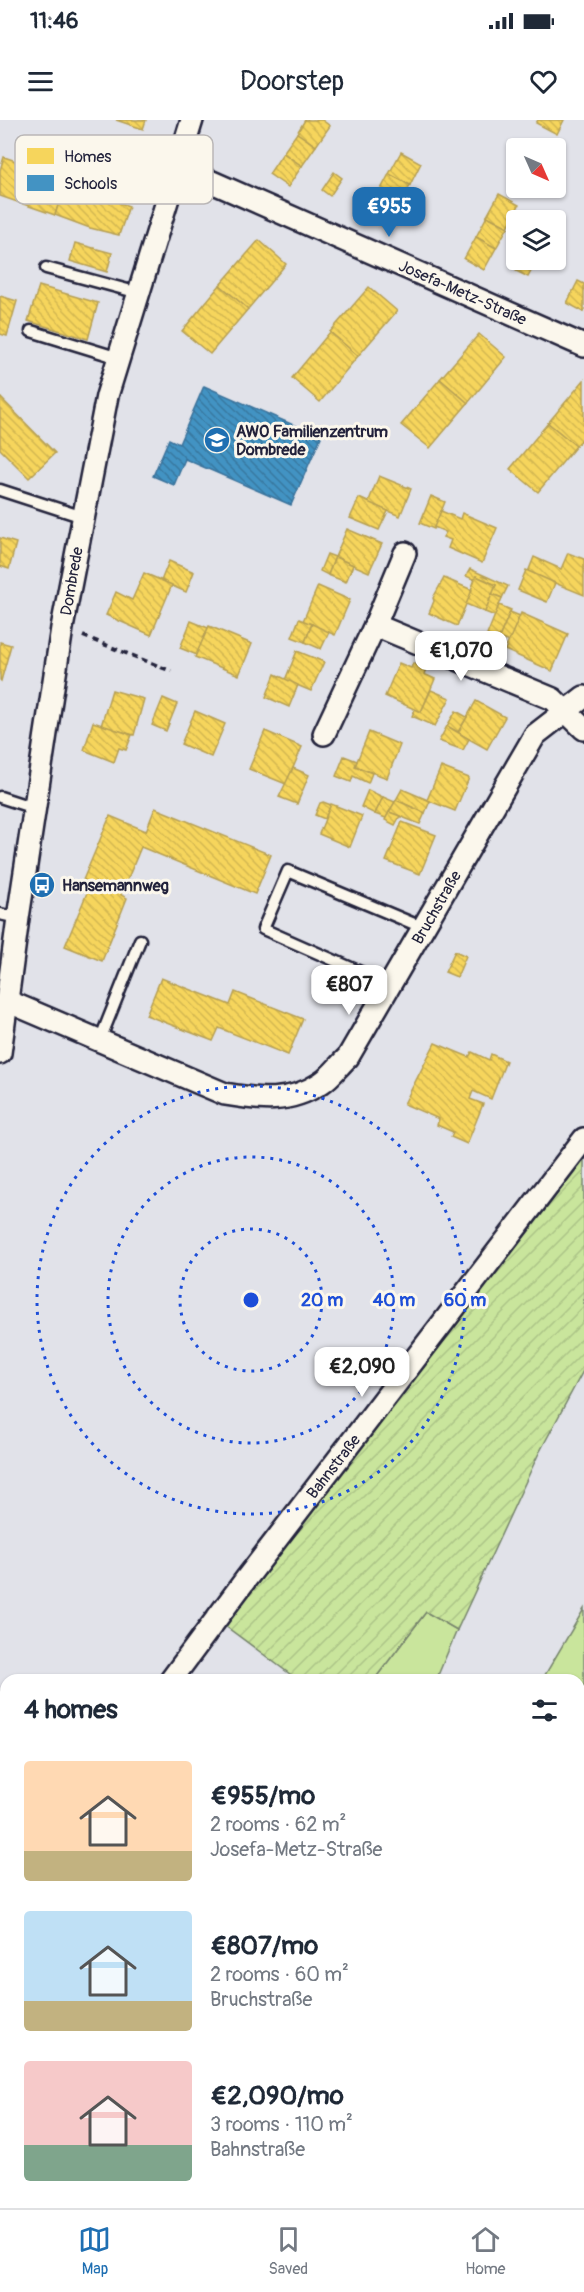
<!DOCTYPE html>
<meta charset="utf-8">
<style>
body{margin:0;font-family:Pangolin,sans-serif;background:#f6f6f7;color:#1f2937;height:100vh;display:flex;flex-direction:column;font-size:22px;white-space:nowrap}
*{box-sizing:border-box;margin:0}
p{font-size:20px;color:#747a83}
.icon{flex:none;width:33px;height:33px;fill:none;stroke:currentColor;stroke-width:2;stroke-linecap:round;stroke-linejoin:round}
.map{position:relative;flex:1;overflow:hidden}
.side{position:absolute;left:0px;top:1554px;width:585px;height:534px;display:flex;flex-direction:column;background:#fff;border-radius:18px 18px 0 0;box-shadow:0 2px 4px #0004}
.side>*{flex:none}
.needle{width:39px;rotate:135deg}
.buttons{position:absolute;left:506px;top:18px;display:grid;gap:12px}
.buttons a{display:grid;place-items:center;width:60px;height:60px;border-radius:6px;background:#fff;box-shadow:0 2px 4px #0004;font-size:30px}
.price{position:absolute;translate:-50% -51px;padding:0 14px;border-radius:12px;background:#fff;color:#222;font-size:20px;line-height:39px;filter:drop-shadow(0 2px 3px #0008)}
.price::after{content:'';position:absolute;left:50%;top:36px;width:18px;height:14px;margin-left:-9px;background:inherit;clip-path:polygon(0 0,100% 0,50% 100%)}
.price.active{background:#1f6fb2;color:#fff}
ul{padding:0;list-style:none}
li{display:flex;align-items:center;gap:18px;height:150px;padding:0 24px}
li span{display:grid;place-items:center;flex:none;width:168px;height:120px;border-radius:6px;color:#555}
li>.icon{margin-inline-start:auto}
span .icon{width:72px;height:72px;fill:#fffc;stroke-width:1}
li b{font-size:26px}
h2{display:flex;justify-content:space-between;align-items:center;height:72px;padding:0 24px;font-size:26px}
.status{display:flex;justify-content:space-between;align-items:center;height:42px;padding:0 30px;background:#fff;direction:ltr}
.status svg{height:16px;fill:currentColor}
header{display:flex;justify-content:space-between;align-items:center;height:78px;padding:0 24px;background:#fff;font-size:27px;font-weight:600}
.tab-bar{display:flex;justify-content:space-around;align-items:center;height:84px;border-top:2px solid #e0e1e3;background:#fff;font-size:16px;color:#747a83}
.tab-bar a{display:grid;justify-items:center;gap:3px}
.tab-bar .active{color:#1f6fb2}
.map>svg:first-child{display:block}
.grass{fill:#c9e59c;stroke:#76846c;stroke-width:1.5}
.garden{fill:url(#garden-furrows);stroke:#76846c;stroke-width:1.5}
.homes{fill:url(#homes-back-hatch);stroke:#b69f52;stroke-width:1.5}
.schools{fill:url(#schools-back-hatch);stroke:#39719a;stroke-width:1.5}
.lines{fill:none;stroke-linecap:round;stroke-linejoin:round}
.lane-casing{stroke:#22223b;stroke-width:15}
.street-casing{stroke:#22223b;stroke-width:26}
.path{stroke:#22223b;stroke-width:4;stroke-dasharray:6 4.5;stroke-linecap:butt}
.lane{stroke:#fbf7ec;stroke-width:10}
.street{stroke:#fbf7ec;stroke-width:21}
.rail{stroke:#22223b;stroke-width:4.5}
.ring{fill:none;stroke:#1d4ed8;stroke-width:3;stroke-dasharray:3 6}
.labels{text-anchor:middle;stroke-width:6;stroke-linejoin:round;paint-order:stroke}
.street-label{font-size:16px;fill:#22223b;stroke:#fbf7ec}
.poi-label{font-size:16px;font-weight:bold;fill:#22223b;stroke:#fbf7ec;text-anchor:start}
.key{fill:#fbf7ec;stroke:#bab7b7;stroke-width:1.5}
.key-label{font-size:16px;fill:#22223b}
.centre{fill:#1d4ed8;stroke:#fbf7ec;stroke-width:3}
.ring-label{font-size:18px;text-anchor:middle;font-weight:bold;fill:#1d4ed8;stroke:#fbf7ec;stroke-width:6;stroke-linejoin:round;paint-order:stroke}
</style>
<div class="status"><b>11:46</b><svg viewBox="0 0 49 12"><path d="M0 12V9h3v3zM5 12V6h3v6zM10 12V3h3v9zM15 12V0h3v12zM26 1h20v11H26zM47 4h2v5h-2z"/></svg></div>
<header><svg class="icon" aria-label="menu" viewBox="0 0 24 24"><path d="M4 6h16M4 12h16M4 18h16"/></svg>Doorstep<svg class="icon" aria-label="heart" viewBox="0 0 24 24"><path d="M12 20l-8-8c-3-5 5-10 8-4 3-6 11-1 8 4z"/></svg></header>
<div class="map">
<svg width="584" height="2088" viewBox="0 0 584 2088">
<defs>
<pattern id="garden-furrows" width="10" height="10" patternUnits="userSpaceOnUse" patternTransform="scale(1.5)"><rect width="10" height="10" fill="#c9e59c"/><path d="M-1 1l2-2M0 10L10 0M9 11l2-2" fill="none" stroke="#acc487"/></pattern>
<pattern id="homes-back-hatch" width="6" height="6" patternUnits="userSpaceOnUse" patternTransform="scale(1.5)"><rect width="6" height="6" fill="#f6d55c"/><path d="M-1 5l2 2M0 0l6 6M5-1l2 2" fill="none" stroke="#d3b751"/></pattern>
<pattern id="schools-back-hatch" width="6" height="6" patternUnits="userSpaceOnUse" patternTransform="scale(1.5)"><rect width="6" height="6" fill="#4393c3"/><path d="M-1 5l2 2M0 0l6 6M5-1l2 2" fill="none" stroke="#3878a0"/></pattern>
</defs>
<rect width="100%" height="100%" fill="#e1e2e9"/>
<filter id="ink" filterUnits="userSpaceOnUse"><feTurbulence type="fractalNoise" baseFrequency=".0167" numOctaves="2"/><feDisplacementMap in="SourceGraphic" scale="12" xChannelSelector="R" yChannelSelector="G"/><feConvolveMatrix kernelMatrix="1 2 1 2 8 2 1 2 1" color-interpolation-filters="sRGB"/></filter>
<g filter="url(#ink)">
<!-- grass -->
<g class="grass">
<path d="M584,1489v193l-5,4v-126h-37z"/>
<path d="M426,1492l31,18 -21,50h-62z"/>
</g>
<!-- garden -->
<path class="garden" d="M584,1021v228l-46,86 -81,175 -31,-18 -52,68h-76l-74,-55z"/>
<!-- homes -->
<g class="homes">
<path d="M116,0h30l-3,9z"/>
<path d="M305,0h17l8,6 -14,20 -19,-13z"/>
<path d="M538,0h26l-7,14 -21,-11z"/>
<path d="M297,13l19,13 -14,20 -19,-13z"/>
<path d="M401,32l20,11 -11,22 -21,-11z"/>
<path d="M283,33l19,13 -14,21 -19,-13z"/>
<path d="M4,37l63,21 -12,37 -55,-19v-26z"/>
<path d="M334,52l8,6 -12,18 -8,-6z"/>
<path d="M389,54l21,11 -12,21 -20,-11z"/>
<path d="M86,61l14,5 -3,9 32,11 -10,29 -29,-7 -35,-13 10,-31 18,6z"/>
<path d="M499,74l20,11 -11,22 -21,-11z"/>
<path d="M378,75l20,11 -12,22 -20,-11z"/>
<path d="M487,96l21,11 -12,21 -20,-11z"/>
<path d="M476,117l20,11 -12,22 -20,-11z"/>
<path d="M259,120l27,24 -38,45 -28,-24z"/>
<path d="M75,123l37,10 -5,19 -37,-11z"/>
<path d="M522,140h15l-9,17 -12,-6z"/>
<path d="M578,161l6,3v28l-17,-9z"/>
<path d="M220,165l28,24 -38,45 -28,-23z"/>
<path d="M39,166l59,17 -10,36 -60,-18z"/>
<path d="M369,167l28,24 -39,45 -28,-24z"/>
<path d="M0,176l17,5 -10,35 -7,-2z"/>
<path d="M330,212l28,24 -38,46 -28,-24z"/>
<path d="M479,214l27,23 -38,46 -28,-24z"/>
<path d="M440,259l28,24 -38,45 -29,-23z"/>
<path d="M584,260v57l-8,9 -28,-23z"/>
<path d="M0,277l55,56 -26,25 -29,-29z"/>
<path d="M548,303l28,23 -38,46 -28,-23z"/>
<path d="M379,356l32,13 -11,27 -32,-13z"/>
<path d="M431,376l14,6 -11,27 -14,-6z"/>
<path d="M359,378l29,13 -9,19 -29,-12z"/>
<path d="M441,391l19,8 2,-6 35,15 -15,35 -34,-15 3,-8 -8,-3 3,-5 -12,-5z"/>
<path d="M347,409l35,15 -13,28 -34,-15z"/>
<path d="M0,418l16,5 -7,26 -9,-3z"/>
<path d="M568,433l16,6v36l-56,-23 6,-15 27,12z"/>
<path d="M327,434l8,3 -7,18 -8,-4z"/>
<path d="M335,437l18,8 -7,17 -18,-7z"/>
<path d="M169,441l25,11 -8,20 -25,-11z"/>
<path d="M470,449l38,17 -6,12 -10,-4 4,-9 -20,-9 -1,4 -9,-4z"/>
<path d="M526,450l29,13 -8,19 -29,-12z"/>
<path d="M144,453l28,12 -21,50 -45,-20 10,-23 16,8z"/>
<path d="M476,456l20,9 -11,27 -19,-8z"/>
<path d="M444,458l28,12 -15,36 -28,-13 5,-12 -1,-3z"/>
<path d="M318,466l32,14 -15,35 -32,-14z"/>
<path d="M492,474l10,4 -7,18 -10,-4z"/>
<path d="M499,485l12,5 -13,30 -11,-5z"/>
<path d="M510,492l10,4 -11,26 -10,-4z"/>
<path d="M521,493l47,21 -16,37 -47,-21z"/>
<path d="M299,499l13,5 -7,18 -13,-5z"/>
<path d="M191,501l17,7 -11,27 -17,-7z"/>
<path d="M312,504l17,8 -8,17 -16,-7z"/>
<path d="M209,506l43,18 -13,31 -44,-18z"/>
<path d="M0,522l11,3 -10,36 -1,-1z"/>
<path d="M297,531l27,11 -13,29 -26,-11z"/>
<path d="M399,543l12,5 2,-5 13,6 -2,5 11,5 -14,33 -36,-16z"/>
<path d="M275,554l23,11 -9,22 -23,-10z"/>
<path d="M112,570l32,9 -10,36 -33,-9z"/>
<path d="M431,570l19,8 -15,28 -23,-10 3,-7 6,3z"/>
<path d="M163,578l14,6 -11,27 -14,-6z"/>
<path d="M476,581l29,16 -18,32 -29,-16z"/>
<path d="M195,591l30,13 -14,33 -30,-13z"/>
<path d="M456,591l11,6 -9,15 -11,-6z"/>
<path d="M93,602l39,13 -6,15 -7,-2 -5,14 -30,-12z"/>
<path d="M447,606l22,13 -6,11 -24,-9z"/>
<path d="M265,611l37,16 -16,37 -37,-15z"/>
<path d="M369,612l31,13 -13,33 -32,-12z"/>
<path d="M344,636l13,5 -2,5 17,7 -4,10 -15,-7 -2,6 -15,-6z"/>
<path d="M441,647l28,11 -14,33 -28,-11z"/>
<path d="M293,648l16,7 -12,29 -18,-7z"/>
<path d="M402,669l28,12 -5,12 -29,-13z"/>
<path d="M368,670l15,7 -8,17 -14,-7z"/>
<path d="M383,677l12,5 -9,16 -11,-4z"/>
<path d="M396,680l29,13 -5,11 -31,-12z"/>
<path d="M323,682l8,3 -6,14 -10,-4 5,-12z"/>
<path d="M331,684l31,12 -12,31 -31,-13z"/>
<path d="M155,688l116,47 -16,39 -114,-47 -20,48 6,3 -25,63 -37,-15 26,-63 -8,-3 27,-64 36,15z"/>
<path d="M389,692l11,4 -5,9 -10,-5z"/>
<path d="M402,702l34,13 -16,39 -34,-13z"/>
<path d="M455,831l11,5 -9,21 -12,-5z"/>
<path d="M161,858l69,27 5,-13 68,27 -15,36 -69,-27 -6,13 -67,-26z"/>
<path d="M435,923l34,14 3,-5 17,8 2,-6 15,7 -15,38 -18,-8 -3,8 13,5 -16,40 -16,-7 2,-5 -16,-7 2,-6 -35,-15z"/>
</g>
<!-- schools -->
<path class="schools" d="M204,266l117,51 -30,68 -106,-46 -11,26 -21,-9 16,-37 10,5z"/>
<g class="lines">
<!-- lane casing -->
<g class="lane-casing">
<g id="lane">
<path d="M46,148l93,25"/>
<path d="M31,211l88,27"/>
<path d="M0,370l83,27"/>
<path d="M0,677l34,11"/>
<path d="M0,794l18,4"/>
<path d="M390,865l-127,-56 25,-58 136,57"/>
<path d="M100,920l40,-100"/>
</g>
</g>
<!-- street casing -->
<g class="street-casing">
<g id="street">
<path d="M178,47l406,179"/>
<path d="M375,505l178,74 31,30"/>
<path d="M324,614l51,-109 30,-72"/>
<path d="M7,881l218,93c35,6 64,10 96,-11 10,-6 18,-18 27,-26l187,-322 49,-38"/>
<path d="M0,933l18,-135 44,-290 45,-232 85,-276"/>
<path d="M171,1560l75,-101 338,-440"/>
<path d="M0,1762l6,-1"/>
</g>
</g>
<!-- path -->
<path class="path" d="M83,516l88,35"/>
<!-- lane -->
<use href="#lane" class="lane"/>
<!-- street -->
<use href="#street" class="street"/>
<!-- rail -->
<g class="rail">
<path d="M579,1755l5,-5"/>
<path d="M579,1776l5,-4"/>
<path d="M579,1798l5,-4"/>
<path d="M579,1818l5,-4"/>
<path d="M579,1858l5,-4"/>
<path d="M176,2088l8,-6"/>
<path d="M201,2088l8,-6"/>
<path d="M229,2088l7,-6"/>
<path d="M255,2088l7,-6"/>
<path d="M304,2088l8,-6"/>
</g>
</g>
</g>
<!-- distance rings -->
<g class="ring">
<circle cx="251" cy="1180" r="71"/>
<circle cx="251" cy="1180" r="143"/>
<circle cx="251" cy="1180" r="214"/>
</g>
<!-- icons -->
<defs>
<g id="school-disc" transform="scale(1.35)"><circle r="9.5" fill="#1f6fb2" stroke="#fbf7ec"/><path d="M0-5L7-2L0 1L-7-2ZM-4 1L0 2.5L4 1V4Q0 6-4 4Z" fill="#fff"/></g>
<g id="bus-disc" transform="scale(1.35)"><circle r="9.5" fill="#1f6fb2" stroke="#fbf7ec"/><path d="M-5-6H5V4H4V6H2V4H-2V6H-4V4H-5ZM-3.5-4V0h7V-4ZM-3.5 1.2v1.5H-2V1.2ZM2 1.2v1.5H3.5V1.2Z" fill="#fff"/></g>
</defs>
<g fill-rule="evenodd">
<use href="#school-disc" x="217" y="320"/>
<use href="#bus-disc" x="42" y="765"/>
</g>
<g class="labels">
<!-- street labels -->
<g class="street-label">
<text transform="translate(463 172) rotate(24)" y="6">Josefa-Metz-Straße</text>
<text transform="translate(71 461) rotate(-80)" y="6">Dombrede</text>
<text transform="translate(436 787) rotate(-60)" y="6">Bruchstraße</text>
<text transform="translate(333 1346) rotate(-52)" y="6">Bahnstraße</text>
</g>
<!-- poi labels -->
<g class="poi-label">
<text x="236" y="317">AWO Familienzentrum<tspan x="236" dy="18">Dombrede</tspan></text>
<text x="62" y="771">Hansemannweg</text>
</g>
</g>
<!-- legend -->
<rect x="15" y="15" width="198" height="69" rx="9" class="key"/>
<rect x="27" y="28" width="27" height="16" fill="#f6d55c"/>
<rect x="27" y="55" width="27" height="16" fill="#4393c3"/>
<g class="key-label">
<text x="64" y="42">Homes</text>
<text x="64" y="69">Schools</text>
</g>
<circle cx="251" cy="1180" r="9" class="centre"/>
<g class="ring-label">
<text x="322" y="1186">20 m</text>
<text x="394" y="1186">40 m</text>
<text x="465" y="1186">60 m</text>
</g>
</svg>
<div class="buttons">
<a><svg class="needle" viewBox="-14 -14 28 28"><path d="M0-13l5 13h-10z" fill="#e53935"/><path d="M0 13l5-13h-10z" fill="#747a83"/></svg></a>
<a><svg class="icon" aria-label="layers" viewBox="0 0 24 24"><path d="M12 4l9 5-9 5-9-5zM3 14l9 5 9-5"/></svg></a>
</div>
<b class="price active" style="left:389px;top:118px">€955</b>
<b class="price" style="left:461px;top:562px">€1,070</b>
<b class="price" style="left:349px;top:896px">€807</b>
<b class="price" style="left:362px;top:1278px">€2,090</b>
<section class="side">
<h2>4 homes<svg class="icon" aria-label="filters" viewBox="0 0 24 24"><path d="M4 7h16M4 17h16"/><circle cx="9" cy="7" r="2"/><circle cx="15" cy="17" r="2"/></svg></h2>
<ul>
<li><span style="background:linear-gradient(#ffd9b3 75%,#c2b280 0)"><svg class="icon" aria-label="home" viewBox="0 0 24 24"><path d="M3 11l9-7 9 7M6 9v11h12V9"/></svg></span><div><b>€955/mo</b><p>2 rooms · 62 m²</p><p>Josefa-Metz-Straße</p></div></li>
<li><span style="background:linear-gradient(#bfe0f5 75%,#c2b280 0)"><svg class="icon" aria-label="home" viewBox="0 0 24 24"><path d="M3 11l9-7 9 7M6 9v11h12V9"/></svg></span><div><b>€807/mo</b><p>2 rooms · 60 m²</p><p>Bruchstraße</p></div></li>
<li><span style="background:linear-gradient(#f6c9c9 70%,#7fa58c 0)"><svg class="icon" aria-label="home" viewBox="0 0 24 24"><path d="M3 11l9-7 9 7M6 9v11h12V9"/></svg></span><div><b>€2,090/mo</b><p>3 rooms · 110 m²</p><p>Bahnstraße</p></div></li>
</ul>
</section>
</div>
<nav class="tab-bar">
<a class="active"><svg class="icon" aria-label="map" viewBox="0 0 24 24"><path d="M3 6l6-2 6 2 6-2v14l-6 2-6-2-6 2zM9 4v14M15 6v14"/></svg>Map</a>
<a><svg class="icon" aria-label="saved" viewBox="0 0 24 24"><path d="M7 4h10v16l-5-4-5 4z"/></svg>Saved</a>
<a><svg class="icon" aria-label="home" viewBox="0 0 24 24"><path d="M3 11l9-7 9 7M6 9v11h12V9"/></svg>Home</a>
</nav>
